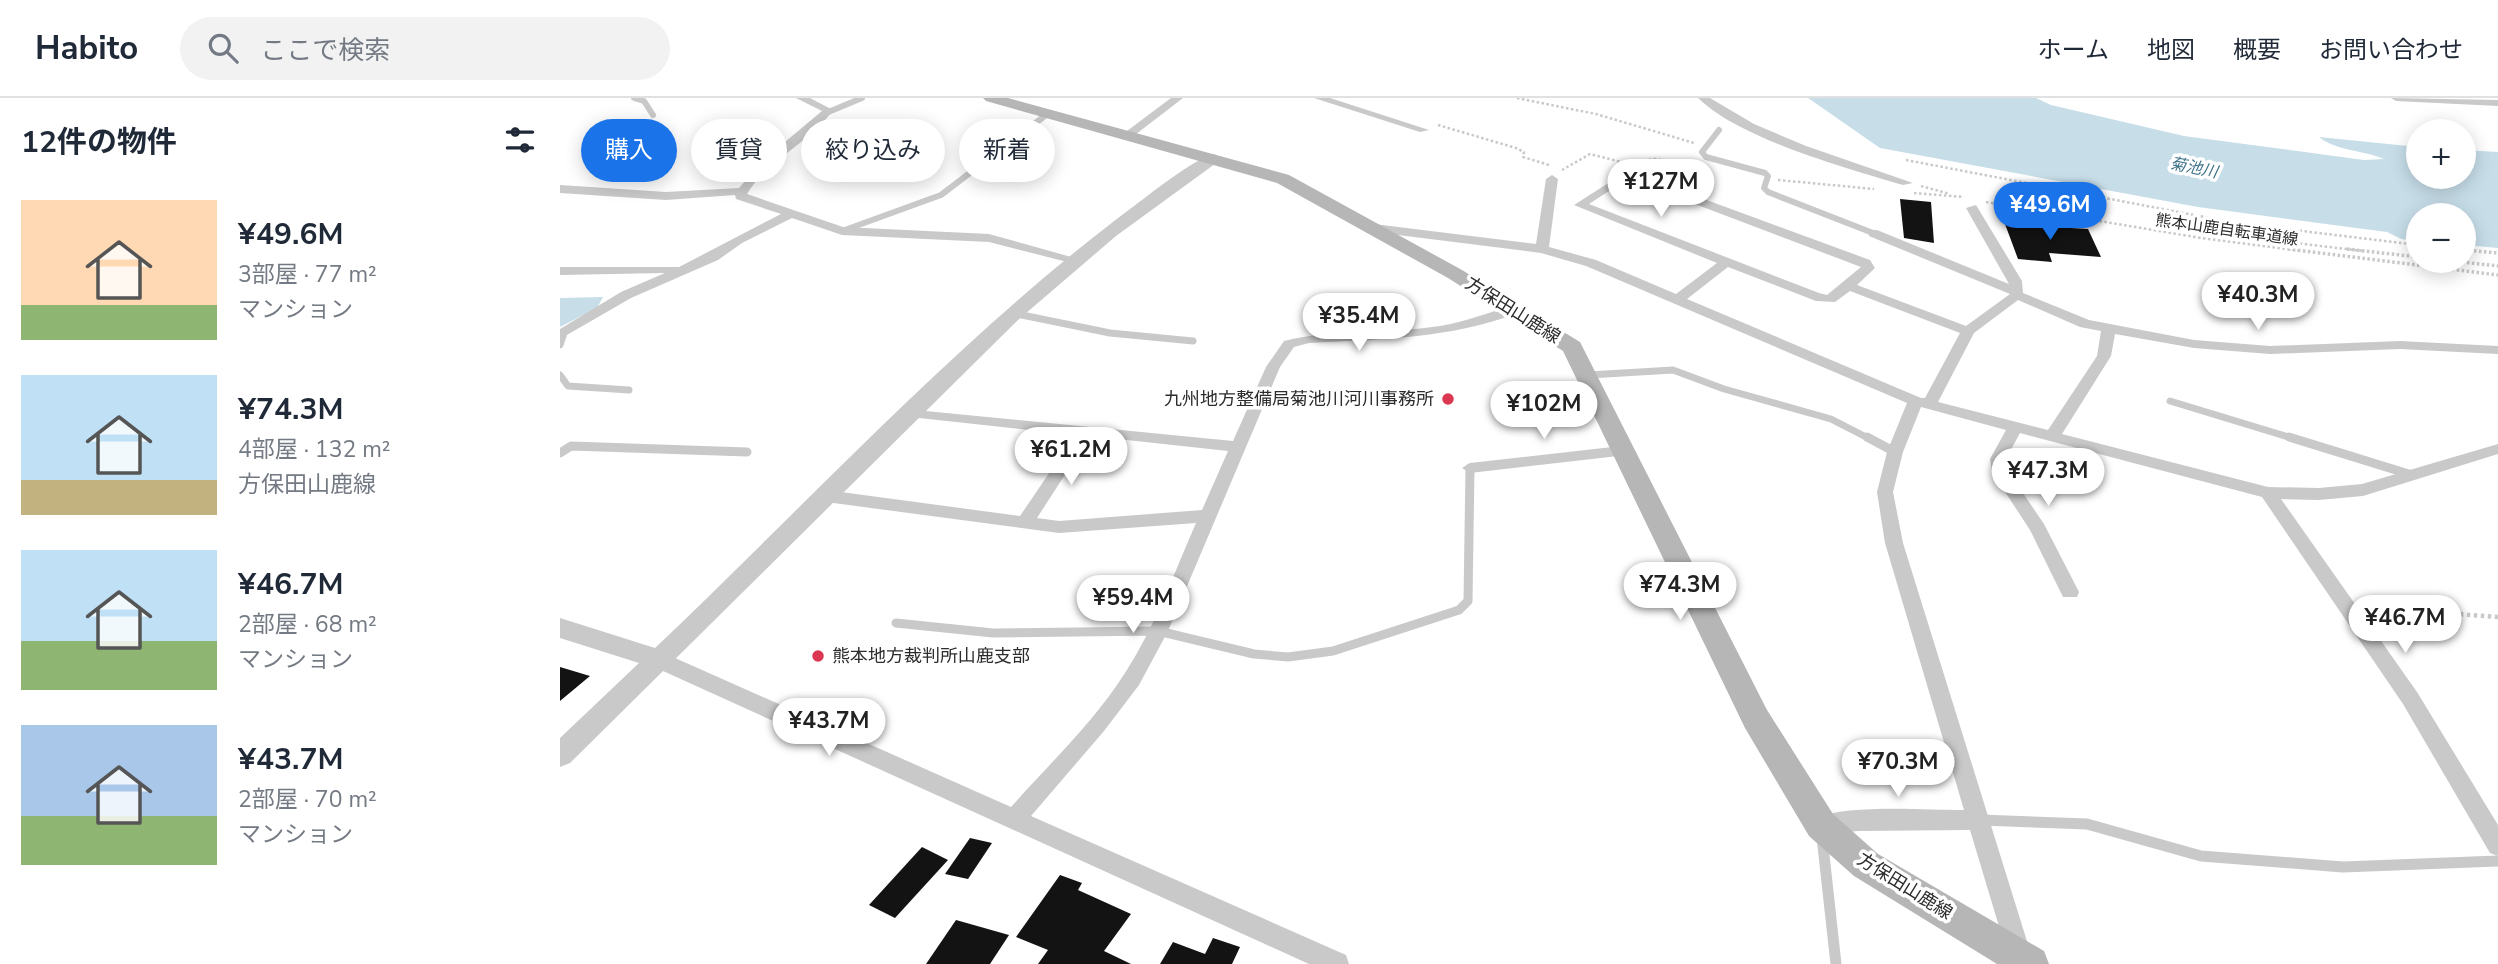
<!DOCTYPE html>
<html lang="ja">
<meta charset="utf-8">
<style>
body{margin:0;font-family:"Nunito Sans","Noto Sans JP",sans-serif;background:#f2f2f3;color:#1f2937;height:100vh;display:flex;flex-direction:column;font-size:26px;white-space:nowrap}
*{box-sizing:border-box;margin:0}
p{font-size:23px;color:#747a83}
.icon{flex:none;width:38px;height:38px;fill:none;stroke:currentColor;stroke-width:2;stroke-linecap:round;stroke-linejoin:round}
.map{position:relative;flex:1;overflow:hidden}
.drawer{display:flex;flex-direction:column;background:#fff;width:560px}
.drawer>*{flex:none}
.banner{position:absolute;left:21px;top:21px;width:665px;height:63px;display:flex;gap:14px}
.fabs{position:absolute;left:1846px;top:21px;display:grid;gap:14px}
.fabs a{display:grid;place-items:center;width:70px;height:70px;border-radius:50%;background:#fff;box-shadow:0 4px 18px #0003;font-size:35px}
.price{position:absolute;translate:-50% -60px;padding:0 16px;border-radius:24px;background:#fff;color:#222;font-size:23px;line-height:46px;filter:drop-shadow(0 2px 4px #0008)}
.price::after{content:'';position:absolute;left:50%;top:42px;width:21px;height:16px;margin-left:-10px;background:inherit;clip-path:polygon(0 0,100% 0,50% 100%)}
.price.active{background:#1a73e8;color:#fff}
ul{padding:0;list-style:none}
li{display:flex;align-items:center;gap:21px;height:175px;padding:0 21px}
li span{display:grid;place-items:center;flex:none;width:196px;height:140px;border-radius:0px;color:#555}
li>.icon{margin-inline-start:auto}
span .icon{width:84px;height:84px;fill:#fffc;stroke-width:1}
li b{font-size:30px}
h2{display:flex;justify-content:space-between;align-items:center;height:84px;padding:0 21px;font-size:30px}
.pill{padding:0 24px;border-radius:32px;background:#fff;box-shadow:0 4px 18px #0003;font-size:24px;line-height:63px}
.pill.active{background:#1a73e8;color:#fff}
header{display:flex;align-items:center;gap:42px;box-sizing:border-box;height:98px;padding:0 35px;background:#fff;border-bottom:2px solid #e0e1e3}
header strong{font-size:33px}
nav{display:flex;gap:38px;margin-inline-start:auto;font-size:24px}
.search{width:490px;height:63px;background:#f2f2f3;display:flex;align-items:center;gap:18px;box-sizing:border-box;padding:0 24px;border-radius:38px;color:#747a83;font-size:26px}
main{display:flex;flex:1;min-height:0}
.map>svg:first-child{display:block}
.water{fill:#c7dee9}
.building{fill:#131313}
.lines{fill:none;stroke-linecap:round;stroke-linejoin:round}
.path-far2{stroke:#c9c9c9;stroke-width:2.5;stroke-dasharray:2.5 2.5;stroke-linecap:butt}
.path-far1{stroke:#c9c9c9;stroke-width:3.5;stroke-dasharray:2.5 2.5;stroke-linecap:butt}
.path{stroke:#c9c9c9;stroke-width:4.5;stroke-dasharray:3.5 3.5;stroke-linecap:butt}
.service-far3{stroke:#c9c9c9;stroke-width:6}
.service-far2{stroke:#c9c9c9;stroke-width:7}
.service-far1{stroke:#c9c9c9;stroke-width:9}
.service{stroke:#c9c9c9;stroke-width:11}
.minor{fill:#c9c9c9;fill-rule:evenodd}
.tertiary{fill:#c9c9c9;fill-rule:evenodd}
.secondary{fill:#b6b6b6;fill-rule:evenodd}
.poi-dot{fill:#db3751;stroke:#fff;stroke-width:2.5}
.labels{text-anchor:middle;stroke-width:7;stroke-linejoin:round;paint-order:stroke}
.far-water-label{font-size:16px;font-style:italic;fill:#3f7389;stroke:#fff}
.far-street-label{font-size:16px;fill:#2c2c2c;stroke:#fff}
.street-label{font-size:18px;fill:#2c2c2c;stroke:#fff}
.poi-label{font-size:18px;fill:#2c2c2c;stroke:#fff;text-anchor:end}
</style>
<header>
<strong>Habito</strong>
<div class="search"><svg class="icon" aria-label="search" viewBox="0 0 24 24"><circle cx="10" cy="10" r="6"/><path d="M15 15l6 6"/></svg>ここで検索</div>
<nav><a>ホーム</a><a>地図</a><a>概要</a><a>お問い合わせ</a></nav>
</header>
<main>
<section class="drawer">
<h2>12件の物件<svg class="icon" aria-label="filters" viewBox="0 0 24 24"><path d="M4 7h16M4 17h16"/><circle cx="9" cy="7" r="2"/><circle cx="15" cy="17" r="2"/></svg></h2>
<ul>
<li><span style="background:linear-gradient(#ffd9b3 75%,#8fb573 0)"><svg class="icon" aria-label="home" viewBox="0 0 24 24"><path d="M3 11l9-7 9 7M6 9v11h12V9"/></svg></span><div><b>¥49.6M</b><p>3部屋 · 77 m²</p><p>マンション</p></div></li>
<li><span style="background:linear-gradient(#bfe0f5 75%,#c2b280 0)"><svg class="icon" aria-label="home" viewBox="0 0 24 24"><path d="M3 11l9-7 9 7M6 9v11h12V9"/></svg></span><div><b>¥74.3M</b><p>4部屋 · 132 m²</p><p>方保田山鹿線</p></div></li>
<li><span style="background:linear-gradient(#bfe0f5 65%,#8fb573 0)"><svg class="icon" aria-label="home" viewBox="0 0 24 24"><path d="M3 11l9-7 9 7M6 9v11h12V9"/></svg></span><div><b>¥46.7M</b><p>2部屋 · 68 m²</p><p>マンション</p></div></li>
<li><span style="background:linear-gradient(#a9c7e8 65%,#8fb573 0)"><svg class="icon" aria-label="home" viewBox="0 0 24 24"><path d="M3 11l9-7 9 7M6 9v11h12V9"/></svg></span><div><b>¥43.7M</b><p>2部屋 · 70 m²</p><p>マンション</p></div></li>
</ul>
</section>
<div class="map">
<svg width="1938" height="866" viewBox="0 0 1938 866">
<rect width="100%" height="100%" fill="#fff"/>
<!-- water -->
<g class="water">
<path d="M1248,0h228l15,7 133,31 180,24 20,-1c-21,-9 -48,-8 -65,-22l99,10v30h46v-27l34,2v96l-34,-3v-30h-46v26l-17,-2 -14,-7 -189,-25 -318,-59z"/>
<path d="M43,199l-6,11 -37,19v-29z"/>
</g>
<!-- building -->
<g class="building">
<path d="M1340,101l31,3 3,41 -30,-5z"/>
<path d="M1445,126l83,5 13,28 -52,-4 3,9 -34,-3z"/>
<path d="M0,569l30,9 -30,25z"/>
<path d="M410,740l22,5 -24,36 -23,-5z"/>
<path d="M362,749l26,13 -53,58 -26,-13z"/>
<path d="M500,777l22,8 -4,7 53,24 -27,37 27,13h-93l10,-14 -32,-13z"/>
<path d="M396,822l53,15 -19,29h-64z"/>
<path d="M653,840l27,9 -8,17h-72l13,-22 32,12z"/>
</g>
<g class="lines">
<!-- path-far2 -->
<g class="path-far2">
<path d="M957,0l79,16 98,29"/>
<path d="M878,27l78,23 8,4 -1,5 26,8"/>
<path d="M1346,62l330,63 182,22"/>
<path d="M1069,64l26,-3 42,7"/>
<path d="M1002,72l28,-16 31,8"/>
<path d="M1218,82l96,9"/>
<path d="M1361,88l29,8"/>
<path d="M1354,95l50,4"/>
<path d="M1426,104l215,36 101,13"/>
<path d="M1710,142l93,11"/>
<path d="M1904,152l7,1"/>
</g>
<!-- path-far1 -->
<g class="path-far1">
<path d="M1728,151l210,26"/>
<path d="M1787,151l71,8"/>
<path d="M1904,152l34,3"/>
<path d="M1892,163l46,5"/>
</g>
<!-- path -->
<path class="path" d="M1816,519l67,-4 55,4"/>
<!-- service-far3 -->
<g class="service-far3">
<path d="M74,0l10,3 9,14"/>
<path d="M266,15l36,-15"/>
<path d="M1159,32l-17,22 4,5 59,16 3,3 -4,12 4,4 105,41"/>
<path d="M282,133l99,-36 105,-80"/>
</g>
<!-- service-far2 -->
<g class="service-far2">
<path d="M457,216l93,19 83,8"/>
<path d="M0,247l4,-12"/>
<path d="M0,277l8,11 61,4"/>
<path d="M1029,277l84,-5 51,19 107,30 39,20"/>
<path d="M1610,303l125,38"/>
</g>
<!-- service-far1 -->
<g class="service-far1">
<path d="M1307,339l28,15"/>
<path d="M1729,339l123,38"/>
<path d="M0,355l11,-7 176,6"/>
<path d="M336,525l97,10 165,-2 96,23 34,3 45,-6 126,-41 9,-9 2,-133"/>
</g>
<!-- service -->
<g class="service">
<path d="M1420,722l107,4 114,32 142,11 155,-6"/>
<path d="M1262,739l14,127"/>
</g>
<!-- minor -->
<g class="minor">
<path d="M236,0h14l23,12c-23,33 -65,49 -86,84l96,33 146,7 93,26 -7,4 -86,-22 -147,-7 -50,-17 -50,25 -24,17 -87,38 -71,41v-10l61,-37 44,-19 -105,2v-8h119l102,-53 -45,-15 -1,-4 -69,5 -106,-7v-8l106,7 73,-4 28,-31 55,-46z"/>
<path d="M611,0h12l-52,40h-8v-4z"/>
<path d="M754,0h16l99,32 -9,2z"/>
<path d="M1138,0h12l44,26 52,22 107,37 -10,2c-57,-17 -163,-46 -205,-87z"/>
<path d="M1831,0l107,2v6l-102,-5z"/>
<path d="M1064,75l20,4 226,83 5,8 -18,17 109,41 44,-32 -141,-58v-6h8l132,54 -43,-76 10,-3 46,76 1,12 66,27 105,20 76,6 130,-5 98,5v8l-98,-5 -130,5 -76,-6 -79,-14 -4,22 -49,78 206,53 51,1 43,-4 136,-40v10l-135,42 -44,4 -38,-1 136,193 81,133v31l-8,-3 -87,-149 -141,-207 -242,-64 -14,26 2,12 36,53 35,68 -2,5h-14l-33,-67 -38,-58 -2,-13 16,-29 -85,-23 -18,45 -10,40 10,51 128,411 -3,9h-18l-40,-133 -112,1 -37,4 -8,-3 -3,-7 3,-7c38,-14 109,-8 151,-8l-79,-267 -8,-51 10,-40 20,-49 -321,-137 -45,-13 -167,-21 -6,-4 6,-4 162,20 10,-65 6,-4 6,4 -9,68 47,13 80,34 41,-31 -143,-58zM1066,82l11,2 224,85 -34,28 -8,-2 -230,-89zM1168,169l88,34 19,1 15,-11 110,42 -35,65h-4l-234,-99zM1458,202l62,27 21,4 -4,25 -49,74 -110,-28 36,-69z"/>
<path d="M953,208l7,4 -2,3c-68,26 -138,26 -209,30l-15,4 -14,20 -112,264 -29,54 -35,46 -73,85 315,139 3,9h-40l-657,-298 -3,-6 3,-6 7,-2 7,2 345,153c38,-43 83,-85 114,-134 30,-46 49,-100 71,-150l-137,10 -233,-31 -6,-2 -2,-4 2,-4 6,-2 194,26 55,-81 -165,-18 -5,-2 -3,-3 3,-3 328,32 33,-74 18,-26c51,-13 104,-7 156,-15 26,-4 48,-14 73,-20zM530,338l138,15 -26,59 -143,11 -22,-3z"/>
<path d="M1061,348l6,1 2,4 -2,4 -157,18 -8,-5 8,-5z"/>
</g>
<!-- tertiary -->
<path class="tertiary" d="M654,56l7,4 -2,3 -103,75 -98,84 -448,443 -10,4v-29l79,-75 -79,-25v-20l95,30c155,-147 303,-310 475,-439 19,-14 63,-50 84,-55z"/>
<!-- secondary -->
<path class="secondary" d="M423,0h25l281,77 173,95 118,72 187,368 66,104 45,40 166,97 5,13h-52l-143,-88 -45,-40 -64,-108 -182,-377 -115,-73 -171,-95 -291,-82z"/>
</g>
<!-- markers -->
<g class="poi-dot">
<circle cx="888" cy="301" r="7"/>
<circle cx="258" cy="558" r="7"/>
</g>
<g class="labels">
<!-- far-water labels -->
<g class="far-water-label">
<text transform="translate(1634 69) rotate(11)" y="6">菊池川</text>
</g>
<!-- far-street labels -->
<g class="far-street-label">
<text transform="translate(1667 131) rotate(8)" y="6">熊本山鹿自転車道線</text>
</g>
<!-- street labels -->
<g class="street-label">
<text transform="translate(953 212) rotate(32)" y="6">方保田山鹿線</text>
<text transform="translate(1345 788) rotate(32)" y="6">方保田山鹿線</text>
</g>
<!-- poi labels -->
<g class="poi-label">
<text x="874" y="307">九州地方整備局菊池川河川事務所</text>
<text x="272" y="564" text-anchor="start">熊本地方裁判所山鹿支部</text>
</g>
</g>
</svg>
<div class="fabs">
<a>+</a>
<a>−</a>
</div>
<b class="price" style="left:1101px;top:121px">¥127M</b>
<b class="price active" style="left:1490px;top:144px">¥49.6M</b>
<b class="price" style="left:1698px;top:234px">¥40.3M</b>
<b class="price" style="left:799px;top:255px">¥35.4M</b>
<b class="price" style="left:984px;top:343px">¥102M</b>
<b class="price" style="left:511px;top:389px">¥61.2M</b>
<b class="price" style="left:1488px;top:410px">¥47.3M</b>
<b class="price" style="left:1120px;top:524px">¥74.3M</b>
<b class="price" style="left:573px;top:537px">¥59.4M</b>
<b class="price" style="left:1845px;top:557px">¥46.7M</b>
<b class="price" style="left:269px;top:660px">¥43.7M</b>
<b class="price" style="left:1338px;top:701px">¥70.3M</b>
<div class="banner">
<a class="pill active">購入</a>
<a class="pill">賃貸</a>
<a class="pill">絞り込み</a>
<a class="pill">新着</a>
</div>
</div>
</main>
